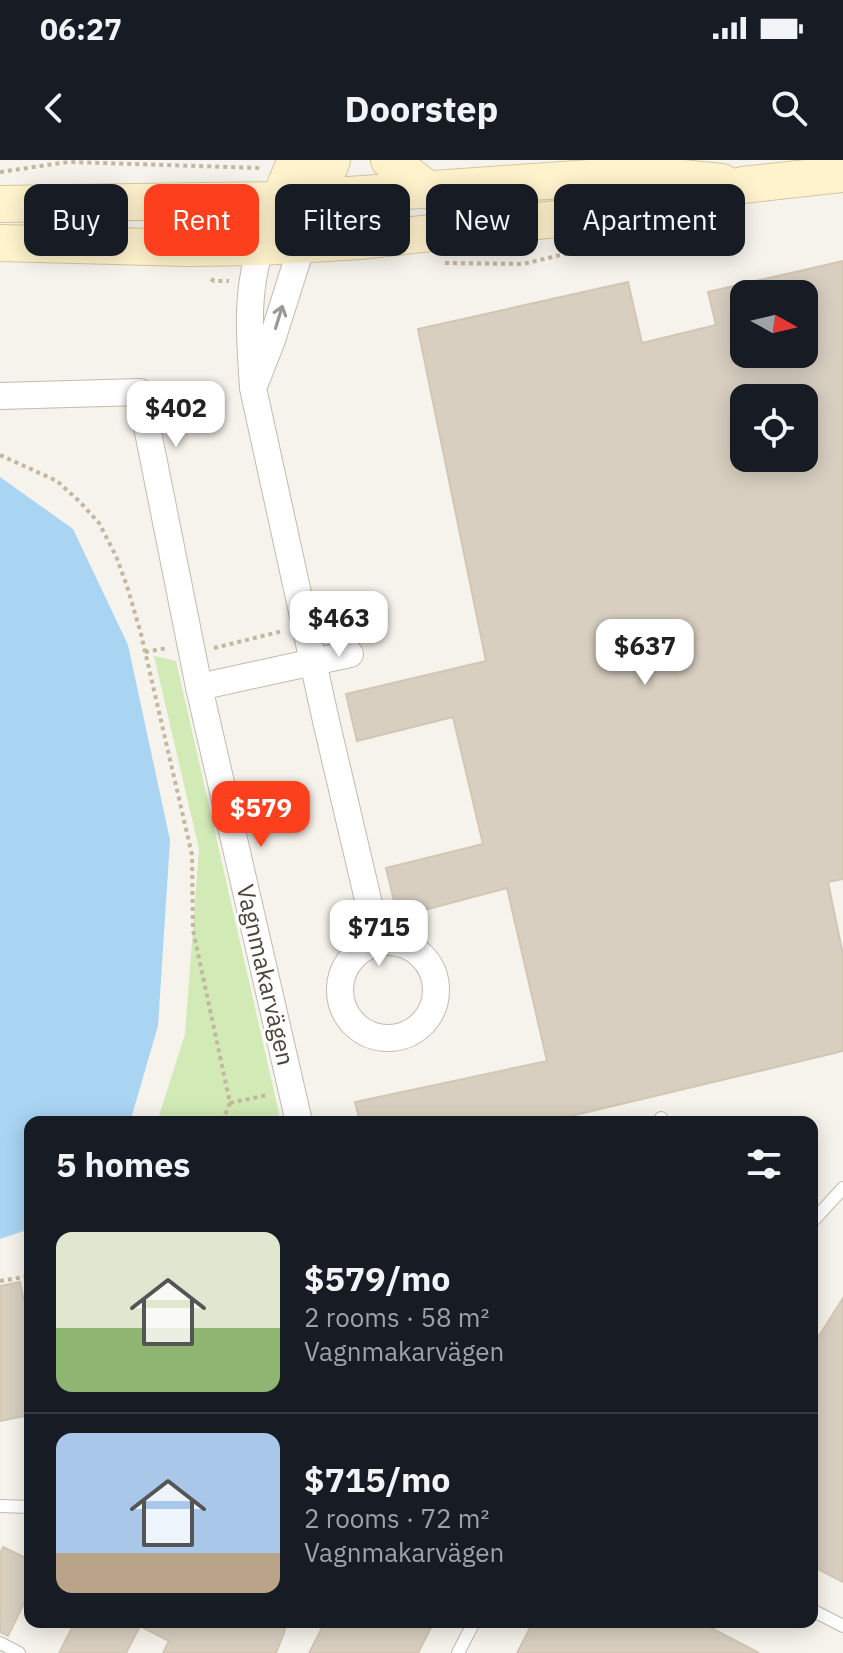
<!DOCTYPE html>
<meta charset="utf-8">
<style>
body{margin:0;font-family:"IBM Plex Sans",sans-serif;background:#242831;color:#f1f3f6;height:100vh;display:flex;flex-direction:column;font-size:30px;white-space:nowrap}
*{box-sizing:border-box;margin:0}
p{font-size:26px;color:#9ea1a6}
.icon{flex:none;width:44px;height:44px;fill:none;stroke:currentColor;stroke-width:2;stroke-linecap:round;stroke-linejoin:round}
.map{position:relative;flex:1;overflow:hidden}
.drawer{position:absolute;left:24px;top:956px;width:794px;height:512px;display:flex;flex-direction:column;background:#171b24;border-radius:16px;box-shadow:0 4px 20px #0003}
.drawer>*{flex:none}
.hud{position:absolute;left:24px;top:24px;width:796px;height:72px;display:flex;gap:16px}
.needle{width:52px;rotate:98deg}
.fabs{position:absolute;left:730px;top:120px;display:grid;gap:16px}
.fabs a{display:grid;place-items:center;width:88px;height:88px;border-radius:16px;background:#171b24;box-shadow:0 4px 20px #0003;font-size:40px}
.price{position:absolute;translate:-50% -68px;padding:0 18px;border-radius:16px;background:#fff;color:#222;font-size:26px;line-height:52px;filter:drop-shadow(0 2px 4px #0008)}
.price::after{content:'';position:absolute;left:50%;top:48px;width:24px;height:18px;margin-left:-12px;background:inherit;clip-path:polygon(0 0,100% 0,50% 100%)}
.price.selected{background:#fc3f1d;color:#fff}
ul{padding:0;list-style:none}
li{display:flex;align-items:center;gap:24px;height:200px;padding:0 32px}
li+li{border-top:2px solid #363941}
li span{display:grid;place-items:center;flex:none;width:224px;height:160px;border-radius:16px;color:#555}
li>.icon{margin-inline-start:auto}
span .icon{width:96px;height:96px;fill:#fffc;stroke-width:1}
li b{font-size:34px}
h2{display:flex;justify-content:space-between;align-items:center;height:96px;padding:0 32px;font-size:34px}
.chip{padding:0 28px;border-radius:16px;background:#171b24;box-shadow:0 4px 20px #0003;font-size:28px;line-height:72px}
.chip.selected{background:#fc3f1d;color:#fff}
.status{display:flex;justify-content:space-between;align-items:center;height:56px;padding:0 40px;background:#171b24;direction:ltr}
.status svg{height:22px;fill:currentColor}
header{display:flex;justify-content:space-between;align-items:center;height:104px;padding:0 32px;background:#171b24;font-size:36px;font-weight:800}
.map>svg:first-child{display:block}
.green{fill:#d2eab5}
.water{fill:#a9d4f2}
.building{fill:#d8cfc1;stroke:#d3c7b4;stroke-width:2;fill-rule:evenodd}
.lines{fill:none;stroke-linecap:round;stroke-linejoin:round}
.service-casing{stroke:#c2bbae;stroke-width:14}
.minor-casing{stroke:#c2bbae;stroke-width:28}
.secondary-casing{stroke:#d6c79b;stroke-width:38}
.path{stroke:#c4b79f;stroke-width:4;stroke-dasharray:4 4;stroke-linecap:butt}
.service{stroke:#fff;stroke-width:12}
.minor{stroke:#fff;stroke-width:26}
.secondary{stroke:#fff3cd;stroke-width:36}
.oneway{stroke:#9c9892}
.labels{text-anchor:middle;stroke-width:6;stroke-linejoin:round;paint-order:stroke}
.street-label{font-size:24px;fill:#4b4439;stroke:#fff}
</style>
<div class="status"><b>06:27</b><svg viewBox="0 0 49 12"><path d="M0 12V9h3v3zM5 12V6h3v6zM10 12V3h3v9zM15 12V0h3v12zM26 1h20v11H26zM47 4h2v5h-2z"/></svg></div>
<header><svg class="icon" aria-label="back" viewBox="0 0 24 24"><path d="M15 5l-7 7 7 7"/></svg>Doorstep<svg class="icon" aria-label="search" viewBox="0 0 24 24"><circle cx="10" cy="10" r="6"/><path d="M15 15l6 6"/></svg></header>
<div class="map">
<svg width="843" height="1493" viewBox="0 0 843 1493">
<rect width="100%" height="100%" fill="#f6f3ec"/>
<!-- green -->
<path class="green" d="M154,496l22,5 105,461h-124l28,-88 14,-185z"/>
<!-- water -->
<path class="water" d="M0,317l73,52 55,116 42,195 -12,186 -28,96h-100v107l-30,10z"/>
<!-- building -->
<g class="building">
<path d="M843,101v618l-15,3 15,73v96l-297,71h-186l-5,-20 192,-41 -40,-173 -109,29 -12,-49 97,-24 -30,-127 -96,24 -11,-47 140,-33 -68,-332 210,-47 14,61 74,-18 -8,-33zM744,134h60v60h-60zM744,238h60v60h-60z"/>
<path d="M20,1122l10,46v87l-30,6v-135z"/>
<path d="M843,1138v284l-31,-16v-219z"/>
<path d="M3,1387l27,13v31l-22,45 -8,-4v-78z"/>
<path d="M75,1462h208l2,8 -9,23h-113l6,-12 -29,-15 -14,27h-67z"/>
<path d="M325,1462h109l-16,31h-109z"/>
<path d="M533,1462h167l59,31h-242z"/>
</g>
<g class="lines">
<!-- service casing -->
<g class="service-casing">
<g id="service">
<path d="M661,958l1,4"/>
<path d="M812,1062l31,-34"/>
<path d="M0,1346l30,1"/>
<path d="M812,1450l31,16"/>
<path d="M0,1483l19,10"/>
<path d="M458,1493l16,-31"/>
</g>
</g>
<!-- minor casing -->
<g class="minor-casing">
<g id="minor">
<path d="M261,87c-16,46 -11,93 -8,141l73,333 52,221"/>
<path d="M256,221l16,-41 30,-95"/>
<path d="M0,236l140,-4 59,295"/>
<circle cx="388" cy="830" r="48"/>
<path d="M299,962l-100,-435 151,-33"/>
</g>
</g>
<!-- secondary casing -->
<g class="secondary-casing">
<g id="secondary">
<path d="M389,0l40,30"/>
<path d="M0,44l279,-4 311,-22 82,-1 50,5"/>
<path d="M311,57l21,-57"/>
<path d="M271,59l25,-59"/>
<path d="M0,83l188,5 73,-1 99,-6 231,-26 81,-12 71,-18 100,-11"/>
</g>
</g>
<!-- path -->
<g class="path">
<path d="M0,12l68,-10 193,6"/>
<path d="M445,103l78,1 75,-18"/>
<path d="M211,119l3,2h15"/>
<path d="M0,295l57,26 22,20 20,22 17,33 11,30 14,48 51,221 1,75 37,173 -8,19"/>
<path d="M214,488l69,-17"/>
<path d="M145,492l22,-4"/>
<path d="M230,943l37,-8"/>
<path d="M0,1121l30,-5"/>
</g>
<!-- service -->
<use href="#service" class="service"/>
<!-- minor -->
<use href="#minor" class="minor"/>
<!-- secondary -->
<use href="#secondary" class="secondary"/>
</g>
<!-- one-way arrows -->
<defs><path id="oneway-shaft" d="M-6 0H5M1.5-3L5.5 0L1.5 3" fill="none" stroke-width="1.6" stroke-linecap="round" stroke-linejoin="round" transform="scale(2)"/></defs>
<use class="oneway" href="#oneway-shaft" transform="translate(279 157) rotate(-73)"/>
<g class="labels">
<!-- street labels -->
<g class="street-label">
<text transform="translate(265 815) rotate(77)" y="8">Vagnmakarvägen</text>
</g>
</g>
</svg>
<div class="fabs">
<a><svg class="needle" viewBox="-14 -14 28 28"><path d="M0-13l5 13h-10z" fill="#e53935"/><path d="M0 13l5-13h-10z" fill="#9ea1a6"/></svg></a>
<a><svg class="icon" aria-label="locate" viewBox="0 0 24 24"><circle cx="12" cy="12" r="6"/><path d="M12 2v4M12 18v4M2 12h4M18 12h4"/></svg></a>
</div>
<b class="price" style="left:176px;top:289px">$402</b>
<b class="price" style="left:339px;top:499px">$463</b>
<b class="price" style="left:645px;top:527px">$637</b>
<b class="price selected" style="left:261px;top:689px">$579</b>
<b class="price" style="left:379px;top:808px">$715</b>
<div class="hud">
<a class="chip">Buy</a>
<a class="chip selected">Rent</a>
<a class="chip">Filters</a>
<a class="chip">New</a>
<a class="chip">Apartment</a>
</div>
<section class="drawer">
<h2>5 homes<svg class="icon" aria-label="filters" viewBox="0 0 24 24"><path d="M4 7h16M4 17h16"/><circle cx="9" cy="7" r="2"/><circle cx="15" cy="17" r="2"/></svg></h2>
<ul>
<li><span style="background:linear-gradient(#dfe7d0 60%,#8fb573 0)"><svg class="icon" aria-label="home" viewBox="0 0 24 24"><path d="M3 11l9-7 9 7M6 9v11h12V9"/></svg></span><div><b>$579/mo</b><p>2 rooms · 58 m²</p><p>Vagnmakarvägen</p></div></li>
<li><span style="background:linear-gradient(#a9c7e8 75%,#b9a48a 0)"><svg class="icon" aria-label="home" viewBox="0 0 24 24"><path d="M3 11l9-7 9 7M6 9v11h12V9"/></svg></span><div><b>$715/mo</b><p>2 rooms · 72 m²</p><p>Vagnmakarvägen</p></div></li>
</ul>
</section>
</div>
